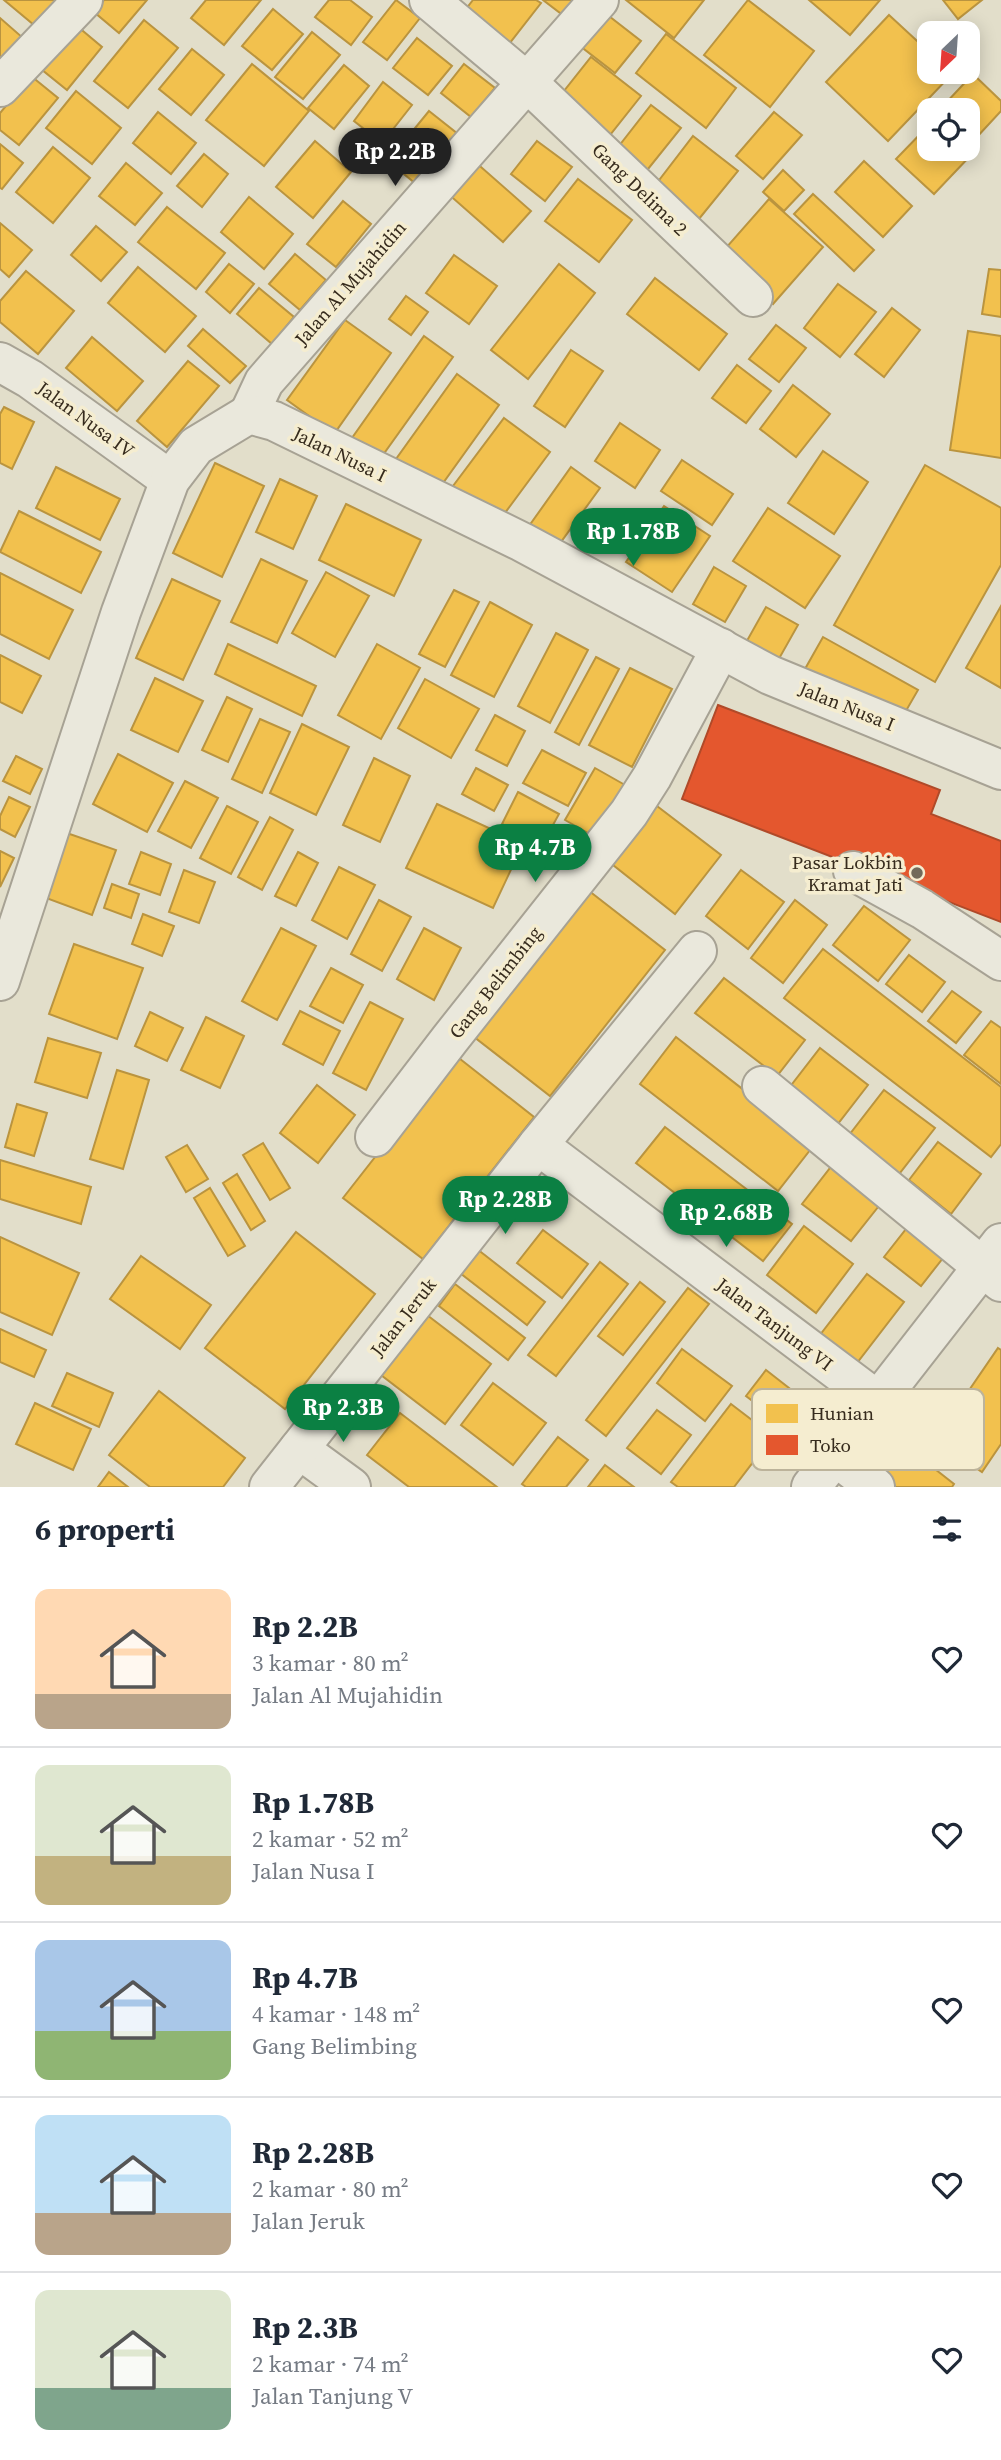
<!DOCTYPE html>
<html lang="id">
<meta charset="utf-8">
<style>
body{margin:0;font-family:"Source Serif 4",serif;background:#f6f6f7;color:#1f2937;height:100vh;display:flex;flex-direction:column;font-size:26px;white-space:nowrap}
*{box-sizing:border-box;margin:0}
p{font-size:23px;color:#747a83}
.icon{flex:none;width:38px;height:38px;fill:none;stroke:currentColor;stroke-width:2;stroke-linecap:round;stroke-linejoin:round}
.map{position:relative;height:1487px;overflow:hidden}
.drawer{display:flex;flex-direction:column;background:#fff;flex:1}
.drawer>*{flex:none}
.needle{width:46px;rotate:205deg}
.fabs{position:absolute;left:917px;top:21px;display:grid;gap:14px}
.fabs a{display:grid;place-items:center;width:63px;height:63px;border-radius:14px;background:#fff;box-shadow:0 4px 18px #0003;font-size:35px}
.price{position:absolute;translate:-50% -60px;padding:0 16px;border-radius:24px;background:#0b8043;color:#fff;font-size:23px;line-height:46px;filter:drop-shadow(0 2px 4px #0008)}
.price::after{content:'';position:absolute;left:50%;top:42px;width:21px;height:16px;margin-left:-10px;background:inherit;clip-path:polygon(0 0,100% 0,50% 100%)}
.price.on{background:#222;color:#fff}
ul{padding:0;list-style:none}
li{display:flex;align-items:center;gap:21px;height:175px;padding:0 35px}
li+li{border-top:2px solid #e0e1e3}
li span{display:grid;place-items:center;flex:none;width:196px;height:140px;border-radius:14px;color:#555}
li>.icon{margin-inline-start:auto}
span .icon{width:84px;height:84px;fill:#fffc;stroke-width:1}
li b{font-size:30px}
h2{display:flex;justify-content:space-between;align-items:center;height:84px;padding:0 35px;font-size:30px}
.map>svg:first-child{display:block}
.homes{fill:#f2c14e;stroke:#ba943f;stroke-width:2}
.shops{fill:#e4572e;stroke:#b04a29;stroke-width:2}
.lines{fill:none;stroke-linecap:round;stroke-linejoin:round}
.street-casing{stroke:#a7a294;stroke-width:42}
.street{stroke:#eae8dc;stroke-width:38}
.poi-dot{fill:#726a5a;stroke:#f5edd0;stroke-width:2.5}
.labels{text-anchor:middle;stroke-width:7;stroke-linejoin:round;paint-order:stroke}
.street-label{font-size:19px;fill:#362b1d;stroke:#f5edd0}
.poi-label{font-size:19px;fill:#362b1d;stroke:#f5edd0;text-anchor:end}
.key{fill:#f5edd0;stroke:#bcb39a;stroke-width:2}
.key-label{font-size:19px;fill:#362b1d}
</style>
<div class="map">
<svg width="1001" height="1487" viewBox="0 0 1001 1487">
<rect width="100%" height="100%" fill="#e2deca"/>
<!-- homes -->
<g class="homes">
<path d="M4,0h71l-29,35z"/>
<path d="M104,0h43l-28,33 -25,-21z"/>
<path d="M206,0h55l-37,45 -33,-27z"/>
<path d="M329,0h21l22,17 -21,28 -36,-28z"/>
<path d="M396,0l24,18 -33,42 -24,-18z"/>
<path d="M473,0h63l5,3 -35,45 -44,-34z"/>
<path d="M543,0h33l-12,16z"/>
<path d="M626,0h78l-30,38z"/>
<path d="M748,0l66,51 -44,56 -66,-52z"/>
<path d="M809,0h71l-30,35z"/>
<path d="M943,0h39l-24,19z"/>
<path d="M596,6l45,35 -26,32 -44,-34z"/>
<path d="M273,9l30,25 -31,36 -30,-24z"/>
<path d="M889,15l40,37v20h21l2,2 -64,67 -62,-59z"/>
<path d="M0,18l23,20 -23,28z"/>
<path d="M144,20l34,28 -50,60 -34,-27z"/>
<path d="M77,26l25,21 -35,43 -26,-21z"/>
<path d="M312,32l28,23 -37,44 -28,-22z"/>
<path d="M666,34l70,54 -30,40 -70,-55z"/>
<path d="M417,38l35,28 -24,29 -35,-27z"/>
<path d="M192,49l32,26 -33,40 -32,-26z"/>
<path d="M591,57l50,39 -35,44 -50,-39z"/>
<path d="M252,64l57,47 -45,55 -58,-46z"/>
<path d="M464,64l31,24 -24,29 -30,-24z"/>
<path d="M344,65l25,21 -35,43 -26,-21z"/>
<path d="M973,74l28,27v10l-25,27 -8,-8v-20h-21l-4,-4z"/>
<path d="M31,76l27,22 -39,47 -19,-15v-17z"/>
<path d="M383,82l29,23 -30,38 -28,-22z"/>
<path d="M76,91l45,37 -29,36 -46,-36z"/>
<path d="M651,105l30,23 -37,46 -29,-23z"/>
<path d="M429,111l34,27 -42,50 -33,-27z"/>
<path d="M158,112l38,31 -25,31 -38,-31z"/>
<path d="M774,112l28,23 -39,44 -27,-23z"/>
<path d="M929,125v24h37l6,5 -38,40 -38,-35z"/>
<path d="M693,136l45,35 -44,54 -44,-33z"/>
<path d="M315,141l36,31 -38,46 -37,-31z"/>
<path d="M537,141l35,26 -27,34 -34,-27z"/>
<path d="M0,144l23,19 -21,26 -2,-1z"/>
<path d="M53,147l37,31 -37,45 -37,-31z"/>
<path d="M204,154l24,20 -26,33 -25,-21z"/>
<path d="M473,160l58,51 -28,31 -57,-50z"/>
<path d="M864,161l48,45 -29,31 -48,-45z"/>
<path d="M126,163l36,30 -27,32 -36,-29z"/>
<path d="M783,170l21,20 -20,21 -21,-19z"/>
<path d="M578,179l54,41 -33,42 -54,-41z"/>
<path d="M813,194l61,56 -20,21 -60,-57z"/>
<path d="M249,197l44,37 -29,35 -43,-37z"/>
<path d="M769,199l54,48 -50,57 -55,-47z"/>
<path d="M343,201l28,23 -35,43 -29,-23z"/>
<path d="M167,207l58,46 -29,36 -58,-47z"/>
<path d="M0,223l32,27 -23,27 -9,-8z"/>
<path d="M96,226l31,26 -26,29 -30,-26z"/>
<path d="M295,254l31,26 -26,30 -31,-26z"/>
<path d="M454,255l43,31 -28,38 -43,-31z"/>
<path d="M229,264l25,20 -24,29 -24,-21z"/>
<path d="M559,264l36,29 -67,86 -37,-29z"/>
<path d="M138,267l58,49 -31,36 -57,-49z"/>
<path d="M989,269l12,1v47l-19,-3z"/>
<path d="M26,271l48,40 -36,43 -38,-32v-21z"/>
<path d="M655,278l72,56 -28,36 -72,-56z"/>
<path d="M838,284l38,28 -36,45 -36,-29z"/>
<path d="M259,288l35,29 -22,27 -35,-30z"/>
<path d="M406,296l22,16 -17,23 -22,-16z"/>
<path d="M892,308l28,22 -36,47 -29,-23z"/>
<path d="M345,320l46,33 -57,81 -47,-34z"/>
<path d="M776,325l30,23 -27,34 -30,-23z"/>
<path d="M203,329l43,37 -16,17 -42,-37z"/>
<path d="M968,331l33,5v122l-51,-8z"/>
<path d="M424,336l29,21 -78,109 -28,-21z"/>
<path d="M92,337l51,44 -26,30 -51,-43z"/>
<path d="M571,350l32,21 -38,56 -31,-21z"/>
<path d="M188,361l31,25 -52,61 -30,-26z"/>
<path d="M737,365l34,26 -25,32 -34,-25z"/>
<path d="M457,374l42,31 -61,85 -42,-31z"/>
<path d="M793,385l37,29 -34,43 -36,-28z"/>
<path d="M4,407l30,15 -22,47 -12,-6v-49z"/>
<path d="M504,418l46,34 -51,69 -46,-35z"/>
<path d="M620,423l40,27 -25,38 -40,-27z"/>
<path d="M823,451l45,31 -34,52 -46,-31z"/>
<path d="M682,460l51,34 -21,31 -51,-34z"/>
<path d="M215,463l49,23 -42,91 -49,-24z"/>
<path d="M925,465l76,43v57l-66,117 -101,-57z"/>
<path d="M56,467l64,32 -20,41 -64,-32z"/>
<path d="M571,467l29,21 -47,65 -29,-20z"/>
<path d="M280,479l37,17 -24,53 -37,-17z"/>
<path d="M346,504l75,36 -27,56 -75,-36z"/>
<path d="M664,506l46,30 -38,56 -46,-30z"/>
<path d="M768,508l72,48 -35,52 -72,-47z"/>
<path d="M19,511l82,41 -20,41 -81,-41z"/>
<path d="M261,559l46,22 -30,62 -46,-21z"/>
<path d="M714,567l32,19 -21,36 -32,-18z"/>
<path d="M326,572l43,24 -34,61 -43,-24z"/>
<path d="M0,573l73,37 -24,49 -49,-25z"/>
<path d="M172,579l48,22 -37,79 -47,-22z"/>
<path d="M454,590l25,12 -34,65 -26,-13z"/>
<path d="M490,602l42,23 -38,72 -43,-22z"/>
<path d="M1001,606v82l-35,-20z"/>
<path d="M766,607l32,18 -22,39 -32,-18z"/>
<path d="M556,633l32,17 -38,73 -32,-17z"/>
<path d="M823,637l95,53 -19,33 -94,-54z"/>
<path d="M228,644l88,42 -14,30 -87,-42z"/>
<path d="M377,644l43,24 -39,71 -43,-24z"/>
<path d="M0,655l41,21 -19,37 -22,-11z"/>
<path d="M596,657l23,12 -40,76 -24,-13z"/>
<path d="M630,668l42,21 -40,78 -43,-22z"/>
<path d="M155,678l48,23 -25,51 -47,-22z"/>
<path d="M425,679l54,30 -28,49 -53,-30z"/>
<path d="M227,697l25,12 -24,53 -26,-12z"/>
<path d="M495,715l30,16 -18,35 -31,-16z"/>
<path d="M260,719l30,13 -28,61 -30,-14z"/>
<path d="M302,724l47,23 -33,68 -46,-22z"/>
<path d="M542,750l44,23 -18,33 -45,-23z"/>
<path d="M118,754l55,29 -26,49 -54,-28z"/>
<path d="M16,756l26,13 -12,25 -27,-13z"/>
<path d="M374,758l36,18 -30,66 -37,-17z"/>
<path d="M476,768l32,17 -14,26 -32,-17z"/>
<path d="M595,768l30,17 -30,52 -30,-17z"/>
<path d="M185,781l33,17 -27,50 -33,-17z"/>
<path d="M518,792l41,22 -17,31 -40,-21z"/>
<path d="M9,797l21,10 -15,30 -15,-8v-13z"/>
<path d="M653,803l68,52 -46,59 -67,-53z"/>
<path d="M437,804l86,40 -30,64 -87,-40z"/>
<path d="M227,806l31,16 -27,52 -31,-16z"/>
<path d="M270,817l23,13 -31,60 -24,-13z"/>
<path d="M61,831l55,19 -24,65 -54,-20z"/>
<path d="M0,851l14,7 -14,29z"/>
<path d="M141,852l30,12 -11,31 -31,-11z"/>
<path d="M298,852l20,11 -22,43 -21,-10z"/>
<path d="M339,867l36,18 -28,54 -35,-19z"/>
<path d="M184,870l31,12 -16,41 -30,-11z"/>
<path d="M741,870l43,32 -36,47 -42,-33z"/>
<path d="M112,884l27,10 -8,24 -27,-10z"/>
<path d="M584,887l81,63 -115,146 -81,-63z"/>
<path d="M379,900l32,17 -29,54 -31,-17z"/>
<path d="M795,900l32,25 -44,58 -32,-25z"/>
<path d="M864,906l46,34 -32,41 -45,-36z"/>
<path d="M143,914l31,12 -12,30 -30,-12z"/>
<path d="M281,928l35,18 -39,74 -35,-19z"/>
<path d="M424,928l37,20 -27,52 -37,-21z"/>
<path d="M74,944l69,24 -26,71 -68,-25z"/>
<path d="M823,949l178,138v57l-10,13 -207,-159z"/>
<path d="M909,955l36,27 -23,30 -36,-28z"/>
<path d="M331,968l32,17 -20,38 -33,-17z"/>
<path d="M724,978l81,62 -28,36 -82,-63z"/>
<path d="M952,991l29,21 -25,31 -28,-22z"/>
<path d="M370,1002l33,17 -37,71 -33,-17z"/>
<path d="M300,1011l40,20 -17,34 -40,-21z"/>
<path d="M150,1012l33,16 -16,33 -32,-15z"/>
<path d="M206,1017l38,19 -24,52 -39,-18z"/>
<path d="M991,1021l10,7v56l-37,-29z"/>
<path d="M676,1037l138,108 -36,46 -138,-107z"/>
<path d="M48,1038l53,15 -14,45 -52,-16z"/>
<path d="M820,1048l48,37 -31,40 -48,-37z"/>
<path d="M455,1055l79,62 -111,142 -80,-61z"/>
<path d="M117,1070l32,10 -26,89 -33,-10z"/>
<path d="M317,1085l38,30 -37,48 -38,-30z"/>
<path d="M884,1090l51,38 -39,50 -50,-39z"/>
<path d="M17,1104l30,9 -13,43 -29,-9z"/>
<path d="M665,1127l127,97 -29,37 -127,-98z"/>
<path d="M938,1142l43,32 -30,40 -42,-34z"/>
<path d="M263,1143l27,45 -20,12 -27,-45z"/>
<path d="M187,1145l21,34 -22,13 -20,-35z"/>
<path d="M837,1159l49,38 -35,44 -49,-37z"/>
<path d="M0,1160l91,27 -10,37 -81,-25z"/>
<path d="M237,1174l28,47 -14,9 -28,-47z"/>
<path d="M210,1188l35,58 -17,10 -34,-58z"/>
<path d="M910,1224l37,29 -26,33 -37,-29z"/>
<path d="M804,1226l49,38 -37,49 -49,-38z"/>
<path d="M543,1230l45,34 -26,34 -45,-35z"/>
<path d="M296,1232l79,62 -90,115 -80,-61z"/>
<path d="M0,1237l79,36 -27,62 -52,-23z"/>
<path d="M477,1249l68,53 -18,23 -67,-52z"/>
<path d="M141,1256l70,49 -31,44 -70,-50z"/>
<path d="M600,1262l28,22 -72,92 -28,-21z"/>
<path d="M867,1274l37,28 -54,70 -37,-28z"/>
<path d="M640,1282l25,20 -42,53 -25,-19z"/>
<path d="M455,1284l70,54 -17,22 -69,-54z"/>
<path d="M688,1288l21,16 -103,132 -20,-16z"/>
<path d="M427,1315l64,49 -46,60 -64,-49z"/>
<path d="M0,1329l46,21 -12,27 -34,-15z"/>
<path d="M998,1348l3,2v94l-19,28 -47,-32z"/>
<path d="M682,1349l50,37 -27,35 -48,-38z"/>
<path d="M766,1370l64,50 -19,26 -65,-50z"/>
<path d="M67,1373l46,20 -14,34 -47,-21z"/>
<path d="M493,1383l53,40 -33,42 -52,-40z"/>
<path d="M159,1391l86,67 -22,29h-73l-41,-32z"/>
<path d="M35,1403l56,26 -18,41 -57,-26z"/>
<path d="M731,1404l42,32 -39,51h-56l-7,-5z"/>
<path d="M657,1410l34,25 -30,39 -34,-26z"/>
<path d="M400,1413l97,74h-88l-42,-32z"/>
<path d="M558,1437l30,23 -22,27h-40l-4,-3z"/>
<path d="M903,1444l51,40 -2,3h-56l-17,-13z"/>
<path d="M605,1465l29,22h-46z"/>
<path d="M109,1472l19,15h-30z"/>
</g>
<!-- shops -->
<path class="shops" d="M718,705l222,85 -9,24 70,27v81l-319,-123z"/>
<g class="lines">
<!-- street casing -->
<g class="street-casing">
<g id="street">
<path d="M429,0l98,82 226,215"/>
<path d="M0,87l83,-87"/>
<path d="M0,362l30,17 140,101"/>
<path d="M249,414l15,-32 335,-382"/>
<path d="M853,871l69,38 79,52"/>
<path d="M0,981l121,-369 49,-132 26,-34 53,-32 25,7 248,121 248,133 231,95"/>
<path d="M762,1086l239,196"/>
<path d="M375,1137l75,-98 179,-226 23,-36 69,-129"/>
<path d="M538,1145l340,256"/>
<path d="M299,1449l52,38"/>
<path d="M835,1456l40,31"/>
<path d="M269,1487l269,-342 159,-194"/>
<path d="M811,1487l190,-244"/>
</g>
</g>
<!-- street -->
<use href="#street" class="street"/>
</g>
<!-- markers -->
<circle class="poi-dot" cx="917" cy="873" r="7"/>
<g class="labels">
<!-- street labels -->
<g class="street-label">
<text transform="translate(640 189) rotate(44)" y="7">Gang Delima 2</text>
<text transform="translate(350 283) rotate(-49)" y="7">Jalan Al Mujahidin</text>
<text transform="translate(86 419) rotate(36)" y="7">Jalan Nusa IV</text>
<text transform="translate(340 454) rotate(26)" y="7">Jalan Nusa I</text>
<text transform="translate(847 706) rotate(22)" y="7">Jalan Nusa I</text>
<text transform="translate(495 982) rotate(-52)" y="7">Gang Belimbing</text>
<text transform="translate(403 1317) rotate(-52)" y="7">Jalan Jeruk</text>
<text transform="translate(775 1324) rotate(37)" y="7">Jalan Tanjung VI</text>
</g>
<!-- poi labels -->
<g class="poi-label">
<text x="903" y="869">Pasar Lokbin<tspan x="903" dy="22">Kramat Jati</tspan></text>
</g>
</g>
<!-- legend -->
<rect x="752" y="1389" width="232" height="81" rx="10" class="key"/>
<rect x="766" y="1404" width="32" height="19" fill="#f2c14e"/>
<rect x="766" y="1435" width="32" height="20" fill="#e4572e"/>
<g class="key-label">
<text x="810" y="1420">Hunian</text>
<text x="810" y="1452">Toko</text>
</g>
</svg>
<div class="fabs">
<a><svg class="needle" viewBox="-14 -14 28 28"><path d="M0-13l5 13h-10z" fill="#e53935"/><path d="M0 13l5-13h-10z" fill="#747a83"/></svg></a>
<a><svg class="icon" aria-label="locate" viewBox="0 0 24 24"><circle cx="12" cy="12" r="6"/><path d="M12 2v4M12 18v4M2 12h4M18 12h4"/></svg></a>
</div>
<b class="price on" style="left:395px;top:188px">Rp 2.2B</b>
<b class="price" style="left:633px;top:568px">Rp 1.78B</b>
<b class="price" style="left:535px;top:884px">Rp 4.7B</b>
<b class="price" style="left:505px;top:1236px">Rp 2.28B</b>
<b class="price" style="left:726px;top:1249px">Rp 2.68B</b>
<b class="price" style="left:343px;top:1444px">Rp 2.3B</b>
</div>
<section class="drawer">
<h2>6 properti<svg class="icon" aria-label="filters" viewBox="0 0 24 24"><path d="M4 7h16M4 17h16"/><circle cx="9" cy="7" r="2"/><circle cx="15" cy="17" r="2"/></svg></h2>
<ul>
<li><span style="background:linear-gradient(#ffd9b3 75%,#b9a48a 0)"><svg class="icon" aria-label="home" viewBox="0 0 24 24"><path d="M3 11l9-7 9 7M6 9v11h12V9"/></svg></span><div><b>Rp 2.2B</b><p>3 kamar · 80 m²</p><p>Jalan Al Mujahidin</p></div><svg class="icon" aria-label="heart" viewBox="0 0 24 24"><path d="M12 20l-8-8c-3-5 5-10 8-4 3-6 11-1 8 4z"/></svg></li>
<li><span style="background:linear-gradient(#dfe7d0 65%,#c2b280 0)"><svg class="icon" aria-label="home" viewBox="0 0 24 24"><path d="M3 11l9-7 9 7M6 9v11h12V9"/></svg></span><div><b>Rp 1.78B</b><p>2 kamar · 52 m²</p><p>Jalan Nusa I</p></div><svg class="icon" aria-label="heart" viewBox="0 0 24 24"><path d="M12 20l-8-8c-3-5 5-10 8-4 3-6 11-1 8 4z"/></svg></li>
<li><span style="background:linear-gradient(#a9c7e8 65%,#8fb573 0)"><svg class="icon" aria-label="home" viewBox="0 0 24 24"><path d="M3 11l9-7 9 7M6 9v11h12V9"/></svg></span><div><b>Rp 4.7B</b><p>4 kamar · 148 m²</p><p>Gang Belimbing</p></div><svg class="icon" aria-label="heart" viewBox="0 0 24 24"><path d="M12 20l-8-8c-3-5 5-10 8-4 3-6 11-1 8 4z"/></svg></li>
<li><span style="background:linear-gradient(#bfe0f5 70%,#b9a48a 0)"><svg class="icon" aria-label="home" viewBox="0 0 24 24"><path d="M3 11l9-7 9 7M6 9v11h12V9"/></svg></span><div><b>Rp 2.28B</b><p>2 kamar · 80 m²</p><p>Jalan Jeruk</p></div><svg class="icon" aria-label="heart" viewBox="0 0 24 24"><path d="M12 20l-8-8c-3-5 5-10 8-4 3-6 11-1 8 4z"/></svg></li>
<li><span style="background:linear-gradient(#dfe7d0 70%,#7fa58c 0)"><svg class="icon" aria-label="home" viewBox="0 0 24 24"><path d="M3 11l9-7 9 7M6 9v11h12V9"/></svg></span><div><b>Rp 2.3B</b><p>2 kamar · 74 m²</p><p>Jalan Tanjung V</p></div><svg class="icon" aria-label="heart" viewBox="0 0 24 24"><path d="M12 20l-8-8c-3-5 5-10 8-4 3-6 11-1 8 4z"/></svg></li>
</ul>
</section>
